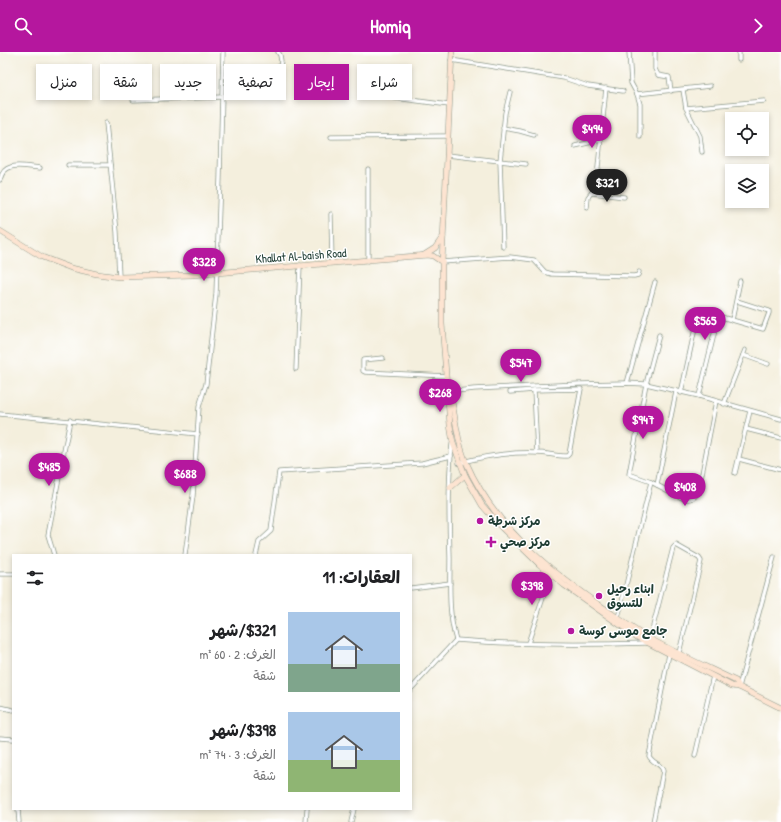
<!DOCTYPE html>
<html lang="ar">
<meta charset="utf-8">
<style>
body{margin:0;font-family:"Patrick Hand","Playpen Sans Arabic",sans-serif;background:#f2f2f2;color:#202124;direction:rtl;height:100vh;display:flex;flex-direction:column;font-size:15px;white-space:nowrap}
*{box-sizing:border-box;margin:0}
p{font-size:13px;color:#757577}
.icon{flex:none;width:22px;height:22px;fill:none;stroke:currentColor;stroke-width:2;stroke-linecap:round;stroke-linejoin:round}
.map{position:relative;flex:1;overflow:hidden;direction:ltr}
.side{position:absolute;left:12px;top:502px;width:400px;height:256px;display:flex;flex-direction:column;background:#fff;border-radius:0px;box-shadow:0 2px 6px #0003;direction:rtl}
.side>*{flex:none}
.guide{position:absolute;left:12px;top:12px;width:400px;height:36px;direction:rtl;display:flex;gap:8px}
.fabs{position:absolute;left:725px;top:60px;display:grid;gap:8px}
.fabs a{display:grid;place-items:center;width:44px;height:44px;border-radius:0px;background:#fff;box-shadow:0 2px 6px #0003;font-size:20px}
.price{position:absolute;translate:-50% -34px;padding:0 9px;border-radius:14px;background:#b5179e;color:#fff;font-size:13px;line-height:26px;filter:drop-shadow(0 1px 2px #0008)}
.price::after{content:'';position:absolute;left:50%;top:24px;width:12px;height:9px;margin-left:-6px;background:inherit;clip-path:polygon(0 0,100% 0,50% 100%)}
.price.selected{background:#222;color:#fff}
ul{padding:0;list-style:none}
li{display:flex;align-items:center;gap:12px;height:100px;padding:0 12px}
li span{display:grid;place-items:center;flex:none;width:112px;height:80px;border-radius:0px;color:#555}
li>.icon{margin-inline-start:auto}
span .icon{width:48px;height:48px;fill:#fffc;stroke-width:1}
li b{font-size:17px}
h2{display:flex;justify-content:space-between;align-items:center;height:48px;padding:0 12px;font-size:17px}
.tag{padding:0 14px;border-radius:0px;background:#fff;box-shadow:0 2px 6px #0003;font-size:14px;line-height:36px}
.tag.selected{background:#b5179e;color:#fff}
header{display:flex;justify-content:space-between;align-items:center;height:52px;padding:0 12px;background:#b5179e;color:#fff;font-size:18px;font-weight:700}
.map>svg:first-child{display:block}
.lines{fill:none;stroke-linecap:round;stroke-linejoin:round}
.street-casing{stroke:#8a9688;stroke-width:5}
.secondary-casing{stroke:#8a9688;stroke-width:6}
.street{stroke:#fff;stroke-width:3.5}
.secondary{stroke:#fde4d1;stroke-width:5}
.poi-dot{fill:#b5179e;stroke:#fff;stroke-width:1.5}
.labels{text-anchor:middle;stroke-width:3;stroke-linejoin:round;paint-order:stroke}
.street-label{font-size:12px;fill:#1f3d34;stroke:#fff}
.poi-label{font-size:12px;font-weight:bold;fill:#1f3d34;stroke:#fff;text-anchor:start}
</style>
<header><svg class="icon" aria-label="forward" viewBox="0 0 24 24"><path d="M9 5l7 7-7 7"/></svg>Homiq<svg class="icon" aria-label="search" viewBox="0 0 24 24"><circle cx="10" cy="10" r="6"/><path d="M15 15l6 6"/></svg></header>
<div class="map">
<svg width="781" height="770" viewBox="0 0 781 770">
<rect width="100%" height="100%" fill="#fff"/>
<filter id="ink" filterUnits="userSpaceOnUse"><feTurbulence type="fractalNoise" baseFrequency=".025" numOctaves="2"/><feDisplacementMap in="SourceGraphic" scale="8" xChannelSelector="R" yChannelSelector="G"/><feConvolveMatrix kernelMatrix="1 2 1 2 8 2 1 2 1" color-interpolation-filters="sRGB"/></filter>
<filter id="wash" filterUnits="userSpaceOnUse"><feTurbulence type="fractalNoise" baseFrequency=".012" numOctaves="4" result="noise"/><feDisplacementMap in="SourceGraphic" scale="16" xChannelSelector="R" yChannelSelector="G"/><feGaussianBlur stdDeviation="0.9" result="paint"/><feColorMatrix in="noise" values="0 0 0 0 0 0 0 0 0 0 0 0 0 0 0 0 0 1.4 0 .05"/><feComposite in="paint" operator="in"/></filter>
<g filter="url(#wash)">
<rect width="100%" height="100%" fill="#f4efdd"/>
</g>
<g filter="url(#ink)">
<g class="lines">
<!-- street casing -->
<g class="street-casing">
<g id="street">
<path d="M629,0l2,31 6,11 3,10v33"/>
<path d="M655,0v17l3,6 11,2 2,14"/>
<path d="M739,0v8"/>
<path d="M451,8l113,18 24,8 35,5"/>
<path d="M683,38l3,18 14,28 2,16"/>
<path d="M271,42l2,-13 5,-6 3,-14 -1,-6 -2,-3"/>
<path d="M637,42l73,-8"/>
<path d="M395,46l54,7"/>
<path d="M133,48l89,-3"/>
<path d="M686,56l78,-7"/>
<path d="M106,71l11,109 2,45"/>
<path d="M503,76l17,3 14,4"/>
<path d="M331,85l117,-1"/>
<path d="M575,94l26,-6"/>
<path d="M447,103l79,9"/>
<path d="M68,113h42"/>
<path d="M0,128c4,-20 24,-13 40,-12"/>
<path d="M592,141l32,4"/>
<path d="M587,156l1,-11 8,-10 10,-99"/>
<path d="M331,162l1,49"/>
<path d="M503,195l-3,-86 5,-48 5,-21"/>
<path d="M368,209v-92"/>
<path d="M442,210l68,-5 24,3 11,12 7,2 82,2 4,-1 1,-3"/>
<path d="M732,268l31,9 6,-16v-2l-32,-10"/>
<path d="M659,283l-13,49 -17,90 22,8 33,17c12,2 13,-5 16,-15l16,-83"/>
<path d="M743,303l25,9"/>
<path d="M383,306l-20,2v11l2,1 81,4"/>
<path d="M296,317l4,-104"/>
<path d="M627,331l28,-101"/>
<path d="M448,340l26,-3 105,-5 46,-1 21,1 53,12 82,23"/>
<path d="M510,340l24,-2"/>
<path d="M681,341l18,-83"/>
<path d="M699,344l19,-78 3,-1 11,3 8,-39"/>
<path d="M724,352l21,-54"/>
<path d="M0,362l198,20"/>
<path d="M746,377l35,9"/>
<path d="M452,392c-4,38 -3,76 -2,114 0,27 -2,56 6,82"/>
<path d="M739,407l42,11"/>
<path d="M459,411c25,-7 51,-11 77,-10 10,0 20,3 31,3l2,-2 12,-65 -47,1 3,63"/>
<path d="M735,421l15,-62"/>
<path d="M657,433l19,-93"/>
<path d="M54,503l-6,-20 22,-115"/>
<path d="M185,503l8,-59 6,-89 7,-23 10,-90 4,-116 3,-126"/>
<path d="M256,503l3,-13 12,-11 8,-59 143,-9 29,-7"/>
<path d="M0,522h13"/>
<path d="M411,536l39,-5"/>
<path d="M618,566l33,-136"/>
<path d="M650,586l23,-90 3,-3 23,13 2,3 -22,92"/>
<path d="M456,588c63,5 127,5 191,3"/>
<path d="M528,591l23,-69"/>
<path d="M739,635l35,-130"/>
<path d="M411,637l45,-49"/>
<path d="M0,655l13,3"/>
<path d="M0,686l13,1"/>
<path d="M695,704l18,-80"/>
<path d="M18,757l1,13"/>
<path d="M306,770l1,-13"/>
<path d="M351,770l3,-13"/>
<path d="M653,770l10,-51c-1,-7 -11,-8 -14,-15l20,-102"/>
</g>
</g>
<!-- secondary casing -->
<g class="secondary-casing">
<g id="secondary">
<path d="M452,0l-10,210v62l8,101 3,18 12,32 17,30 20,23 37,36 25,21 73,52 95,49 7,1 42,21"/>
<path d="M0,179l42,26 13,5 16,6 26,6 22,3 73,-2 235,-20 6,1 9,6"/>
<path d="M424,203l11,-7 8,-11"/>
<path d="M448,334c8,25 7,52 18,76 26,61 79,105 132,142 15,10 30,22 45,31 30,17 62,31 93,46l3,6"/>
<path d="M450,436l15,-13"/>
</g>
</g>
<!-- street -->
<use href="#street" class="street"/>
<!-- secondary -->
<use href="#secondary" class="secondary"/>
</g>
</g>
<!-- markers -->
<g class="poi-dot">
<circle cx="480" cy="469" r="4"/>
<path d="M489 484h4v4h4v4h-4v4h-4v-4h-4v-4h4z"/>
<circle cx="599" cy="544" r="4"/>
<circle cx="571" cy="579" r="4"/>
</g>
<g class="labels">
<!-- street labels -->
<g class="street-label">
<text transform="translate(301 204) rotate(-4)" y="4">Khallat Al-baish Road</text>
</g>
<!-- poi labels -->
<g class="poi-label">
<text x="488" y="473">مركز شرطة</text>
<text x="500" y="494">مركز صحي</text>
<text x="607" y="541">ابناء رحيل<tspan x="607" dy="14">للتسوق</tspan></text>
<text x="579" y="583">جامع موسى كوسة</text>
</g>
</g>
</svg>
<div class="fabs">
<a><svg class="icon" aria-label="locate" viewBox="0 0 24 24"><circle cx="12" cy="12" r="6"/><path d="M12 2v4M12 18v4M2 12h4M18 12h4"/></svg></a>
<a><svg class="icon" aria-label="layers" viewBox="0 0 24 24"><path d="M12 4l9 5-9 5-9-5zM3 14l9 5 9-5"/></svg></a>
</div>
<b class="price" style="left:592px;top:97px">$494</b>
<b class="price selected" style="left:607px;top:151px">$321</b>
<b class="price" style="left:204px;top:230px">$328</b>
<b class="price" style="left:705px;top:289px">$565</b>
<b class="price" style="left:521px;top:331px">$547</b>
<b class="price" style="left:440px;top:361px">$268</b>
<b class="price" style="left:643px;top:388px">$947</b>
<b class="price" style="left:49px;top:435px">$485</b>
<b class="price" style="left:185px;top:442px">$688</b>
<b class="price" style="left:685px;top:455px">$408</b>
<b class="price" style="left:532px;top:554px">$398</b>
<div class="guide">
<a class="tag">شراء</a>
<a class="tag selected">إيجار</a>
<a class="tag">تصفية</a>
<a class="tag">جديد</a>
<a class="tag">شقة</a>
<a class="tag">منزل</a>
</div>
<section class="side">
<h2>العقارات: 11<svg class="icon" aria-label="filters" viewBox="0 0 24 24"><path d="M4 7h16M4 17h16"/><circle cx="9" cy="7" r="2"/><circle cx="15" cy="17" r="2"/></svg></h2>
<ul>
<li><span style="background:linear-gradient(#a9c7e8 65%,#7fa58c 0)"><svg class="icon" aria-label="home" viewBox="0 0 24 24"><path d="M3 11l9-7 9 7M6 9v11h12V9"/></svg></span><div><b>$321/شهر</b><p>الغرف: 2 · 60 m²</p><p>شقة</p></div></li>
<li><span style="background:linear-gradient(#a9c7e8 60%,#8fb573 0)"><svg class="icon" aria-label="home" viewBox="0 0 24 24"><path d="M3 11l9-7 9 7M6 9v11h12V9"/></svg></span><div><b>$398/شهر</b><p>الغرف: 3 · 74 m²</p><p>شقة</p></div></li>
</ul>
</section>
</div>
